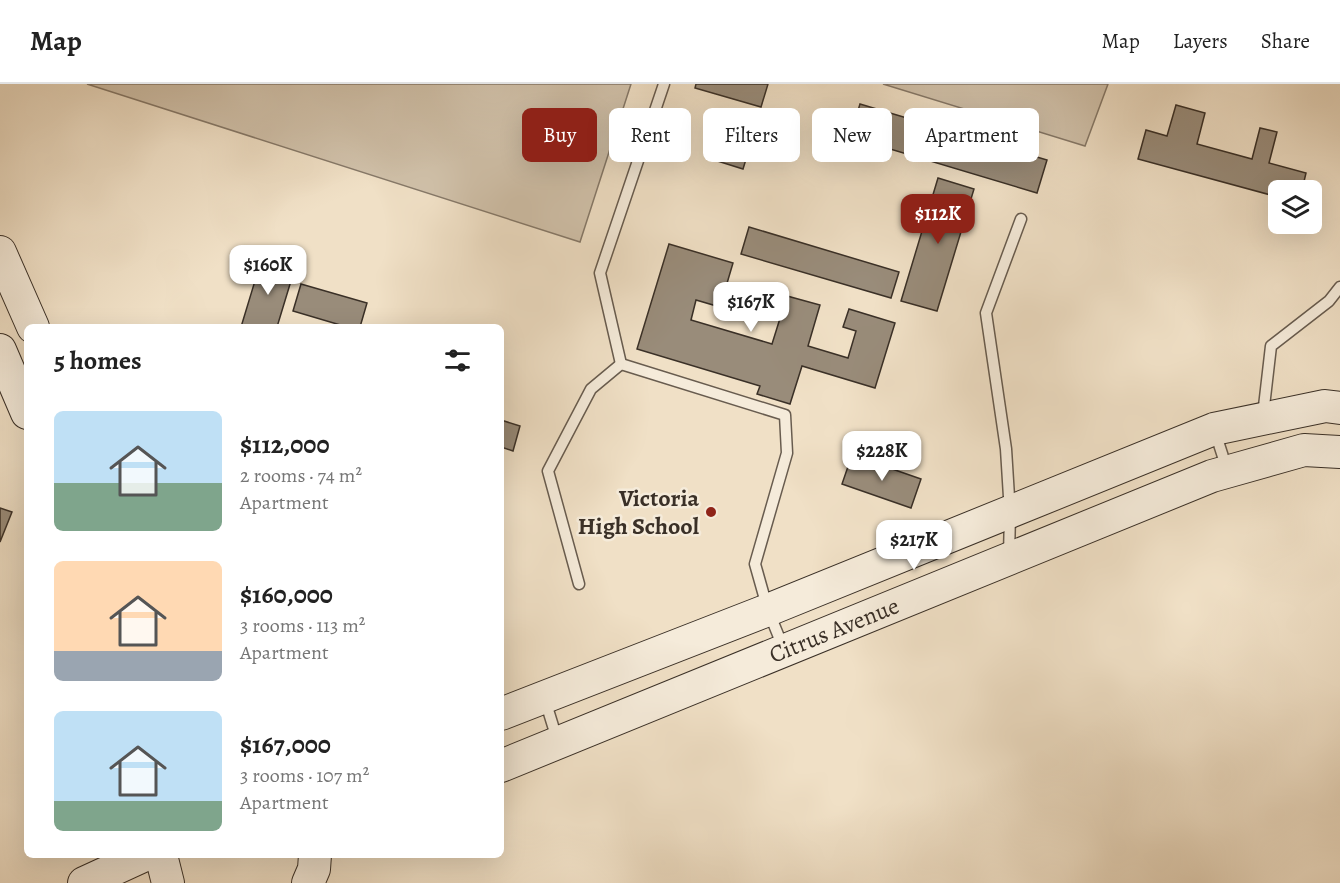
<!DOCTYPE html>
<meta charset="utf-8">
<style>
body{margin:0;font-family:Alegreya,serif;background:#f2f2f2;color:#222;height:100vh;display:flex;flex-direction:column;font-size:22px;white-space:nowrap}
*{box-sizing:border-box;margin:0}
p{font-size:20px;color:#767676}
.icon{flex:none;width:33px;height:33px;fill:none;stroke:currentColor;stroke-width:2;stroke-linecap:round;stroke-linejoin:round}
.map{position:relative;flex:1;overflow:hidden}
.drawer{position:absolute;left:24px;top:240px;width:480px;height:534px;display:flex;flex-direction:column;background:#fff;border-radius:9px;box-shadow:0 6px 24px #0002}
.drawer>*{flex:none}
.banner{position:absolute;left:522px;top:24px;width:570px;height:54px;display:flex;gap:12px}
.fabs{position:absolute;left:1268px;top:96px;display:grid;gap:12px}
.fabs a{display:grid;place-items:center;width:54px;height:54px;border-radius:9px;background:#fff;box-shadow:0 6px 24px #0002;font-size:30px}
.price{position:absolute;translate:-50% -51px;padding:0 14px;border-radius:12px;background:#fff;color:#222;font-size:20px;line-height:39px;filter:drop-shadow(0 2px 3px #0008)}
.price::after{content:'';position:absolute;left:50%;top:36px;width:18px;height:14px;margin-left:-9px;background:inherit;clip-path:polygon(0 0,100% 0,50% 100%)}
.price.active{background:#8f2418;color:#fff}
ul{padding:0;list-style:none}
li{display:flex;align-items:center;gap:18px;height:150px;padding:0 30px}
li span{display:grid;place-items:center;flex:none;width:168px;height:120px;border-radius:9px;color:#555}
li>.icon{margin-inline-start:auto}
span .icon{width:72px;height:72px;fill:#fffc;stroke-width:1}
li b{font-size:26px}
h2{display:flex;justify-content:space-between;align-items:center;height:72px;padding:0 30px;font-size:26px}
.tag{padding:0 21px;border-radius:9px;background:#fff;box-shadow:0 6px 24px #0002;font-size:21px;line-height:54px}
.tag.active{background:#8f2418;color:#fff}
header{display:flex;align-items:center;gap:36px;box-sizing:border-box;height:84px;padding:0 30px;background:#fff;border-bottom:2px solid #e0e0e0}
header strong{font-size:28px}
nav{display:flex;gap:33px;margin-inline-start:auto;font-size:21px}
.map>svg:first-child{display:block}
.green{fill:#d1c2ab;stroke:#867969;stroke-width:1.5}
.building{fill:#998c7a;stroke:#3a3027;stroke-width:1.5}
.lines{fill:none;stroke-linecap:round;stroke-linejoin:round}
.lane-casing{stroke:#685c4f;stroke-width:13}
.secondary-casing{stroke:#3a3027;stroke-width:34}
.lane{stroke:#f5ebda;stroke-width:10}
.secondary{stroke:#f5ebda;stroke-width:32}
.poi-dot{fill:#8f2418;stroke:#f5ebda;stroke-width:2}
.labels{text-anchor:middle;stroke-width:5;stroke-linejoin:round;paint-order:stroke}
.poi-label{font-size:24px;font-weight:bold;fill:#3a3027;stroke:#f5ebda;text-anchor:end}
.street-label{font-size:24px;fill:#3a3027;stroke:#f5ebda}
</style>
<header>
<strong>Map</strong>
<nav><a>Map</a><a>Layers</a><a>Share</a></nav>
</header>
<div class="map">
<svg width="1340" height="799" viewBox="0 0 1340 799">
<rect width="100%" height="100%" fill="#f0e0c6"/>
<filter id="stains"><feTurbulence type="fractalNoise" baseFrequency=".00333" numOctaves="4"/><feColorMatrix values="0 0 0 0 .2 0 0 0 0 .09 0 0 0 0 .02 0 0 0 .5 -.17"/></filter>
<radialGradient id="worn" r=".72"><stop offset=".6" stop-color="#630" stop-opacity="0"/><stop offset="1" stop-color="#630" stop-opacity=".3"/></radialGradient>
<!-- green -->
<g class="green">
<path d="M87,0h544l-51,158z"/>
<path d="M883,0h225l-23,62z"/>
</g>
<!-- building -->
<g class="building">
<path d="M696,0h72l-7,23 -66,-19z"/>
<path d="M860,20l187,56 -10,33 -187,-56z"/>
<path d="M1176,21l29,8 -8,31 55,15 8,-31 17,4 -8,31 37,10 -4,17h-24v7l-140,-38 8,-29 21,6z"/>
<path d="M726,27l32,9 -15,49 -32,-10z"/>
<path d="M938,94l36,11 -37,122 -36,-10z"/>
<path d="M749,143l150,45 -8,26 -150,-44z"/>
<path d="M669,160l64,19 -13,44 -24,-7 -5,20 81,24 15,-48 33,9 -12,41 40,12 8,-27 -13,-4 6,-18 46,14 -20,65 -73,-22 -12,38 -33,-10 3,-8 -123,-37z"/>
<path d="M261,177l33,10 -17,56h-36z"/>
<path d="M301,200l66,19 -7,24h-13l-54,-16z"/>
<path d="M501,336l19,6 -7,25 -12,-4z"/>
<path d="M852,371l69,24 -10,29 -69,-24z"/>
<path d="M0,424l12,4 -12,30z"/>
</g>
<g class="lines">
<!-- lane casing -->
<g class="lane-casing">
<g id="lane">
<path d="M621,280l-21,-91 64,-189"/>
<path d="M1263,331l8,-69 58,-45 11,-14"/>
<path d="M1215,348l12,37"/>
<path d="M1009,472l1,-43 -4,-64 -20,-136 35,-94"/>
<path d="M579,500l-31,-113 43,-82 30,-25 164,51 2,38 -32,111 13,46 15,37"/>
<path d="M545,616l12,39"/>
</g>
</g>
<!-- secondary casing -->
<g class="secondary-casing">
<g id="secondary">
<path d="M0,168l33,75"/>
<path d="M0,266l27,63"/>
<path d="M501,630l267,-104 446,-181 111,-23 15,2"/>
<path d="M501,682l711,-290 92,-26 36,2"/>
<path d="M161,771l7,28"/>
<path d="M84,799l61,-28"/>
<path d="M308,799l6,-14 1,-14"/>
</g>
</g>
<!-- lane -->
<use href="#lane" class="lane"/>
<!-- secondary -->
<use href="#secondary" class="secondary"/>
</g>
<!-- markers -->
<circle class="poi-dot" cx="711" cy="428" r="6"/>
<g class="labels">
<!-- poi labels -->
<g class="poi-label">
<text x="699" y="422">Victoria<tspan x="699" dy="28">High School</tspan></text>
</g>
<!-- street labels -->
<g class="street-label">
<text transform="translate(834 546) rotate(-22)" y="8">Citrus Avenue</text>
</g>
</g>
<rect width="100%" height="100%" filter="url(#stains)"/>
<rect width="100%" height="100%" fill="url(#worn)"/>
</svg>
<div class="fabs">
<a><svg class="icon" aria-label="layers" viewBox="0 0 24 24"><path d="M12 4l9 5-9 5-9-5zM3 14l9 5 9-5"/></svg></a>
</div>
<b class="price active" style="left:938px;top:161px">$112K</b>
<b class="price" style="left:268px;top:212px">$160K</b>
<b class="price" style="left:751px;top:249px">$167K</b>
<b class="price" style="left:882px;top:398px">$228K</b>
<b class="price" style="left:914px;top:487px">$217K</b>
<div class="banner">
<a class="tag active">Buy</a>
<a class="tag">Rent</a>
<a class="tag">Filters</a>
<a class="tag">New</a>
<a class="tag">Apartment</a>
</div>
<section class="drawer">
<h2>5 homes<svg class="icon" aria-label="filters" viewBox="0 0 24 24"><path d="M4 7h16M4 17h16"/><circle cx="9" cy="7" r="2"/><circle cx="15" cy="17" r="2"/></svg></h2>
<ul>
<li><span style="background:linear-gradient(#bfe0f5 60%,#7fa58c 0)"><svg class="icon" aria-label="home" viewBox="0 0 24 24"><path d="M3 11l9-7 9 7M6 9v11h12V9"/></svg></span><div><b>$112,000</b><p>2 rooms · 74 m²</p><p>Apartment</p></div></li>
<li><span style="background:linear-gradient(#ffd9b3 75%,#9aa5b1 0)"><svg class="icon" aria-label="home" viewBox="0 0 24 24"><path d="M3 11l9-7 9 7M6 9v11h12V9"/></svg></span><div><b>$160,000</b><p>3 rooms · 113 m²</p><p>Apartment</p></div></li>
<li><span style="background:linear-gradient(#bfe0f5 75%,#7fa58c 0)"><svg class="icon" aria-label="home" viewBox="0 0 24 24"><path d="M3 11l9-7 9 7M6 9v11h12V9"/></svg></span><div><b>$167,000</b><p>3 rooms · 107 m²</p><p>Apartment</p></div></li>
</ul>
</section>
</div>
